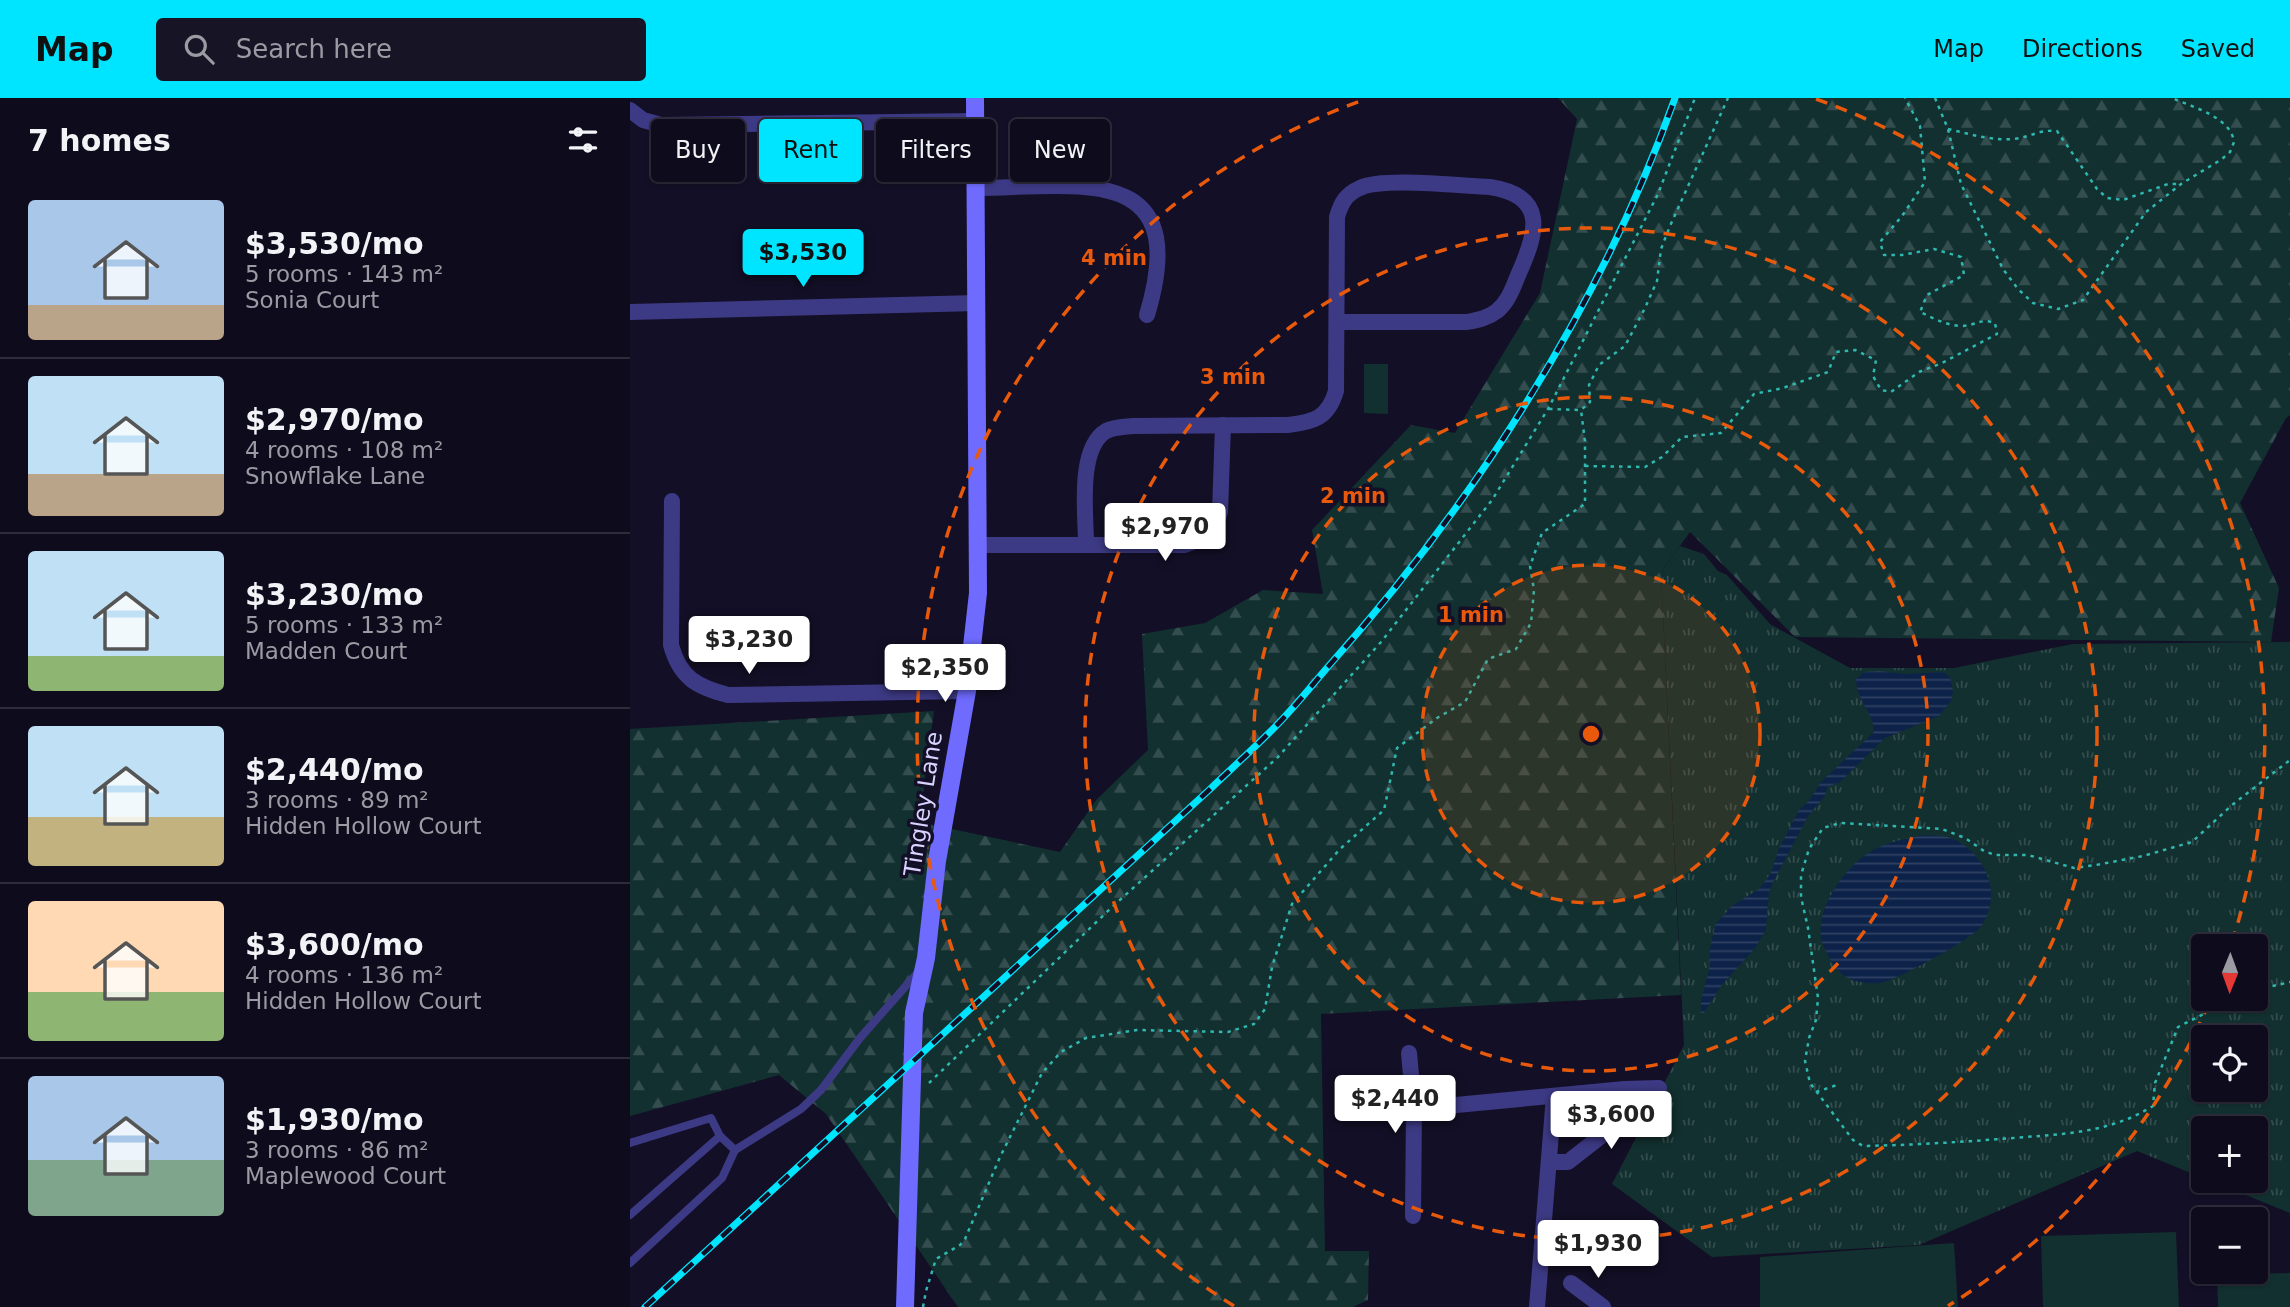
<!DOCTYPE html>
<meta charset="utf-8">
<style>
body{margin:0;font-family:"DejaVu Sans",sans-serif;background:#171425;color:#f1f3f6;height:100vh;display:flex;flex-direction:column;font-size:26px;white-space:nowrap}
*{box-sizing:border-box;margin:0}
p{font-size:23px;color:#9b9ba3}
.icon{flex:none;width:38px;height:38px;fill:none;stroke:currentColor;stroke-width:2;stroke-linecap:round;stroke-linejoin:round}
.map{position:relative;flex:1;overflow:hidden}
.side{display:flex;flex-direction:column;background:#0e0b1c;width:630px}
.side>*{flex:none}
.top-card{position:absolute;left:21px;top:21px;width:665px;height:63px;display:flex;gap:14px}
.needle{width:46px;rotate:181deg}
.buttons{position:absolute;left:1561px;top:836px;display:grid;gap:14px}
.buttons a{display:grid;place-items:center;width:77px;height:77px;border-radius:7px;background:#0e0b1c;box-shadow:0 2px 5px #0004,0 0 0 2px #2e2b3b;font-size:35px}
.price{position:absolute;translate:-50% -60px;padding:0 16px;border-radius:7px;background:#fff;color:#222;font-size:23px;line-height:46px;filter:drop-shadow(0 2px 4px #0008)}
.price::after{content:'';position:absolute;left:50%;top:42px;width:21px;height:16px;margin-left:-10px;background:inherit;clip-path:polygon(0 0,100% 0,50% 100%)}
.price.active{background:#00e5ff;color:#111}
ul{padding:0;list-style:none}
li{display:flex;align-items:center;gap:21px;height:175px;padding:0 28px}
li+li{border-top:2px solid #2e2b3b}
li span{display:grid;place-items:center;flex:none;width:196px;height:140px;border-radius:7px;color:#555}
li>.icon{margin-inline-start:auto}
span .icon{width:84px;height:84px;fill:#fffc;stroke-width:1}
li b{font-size:30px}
h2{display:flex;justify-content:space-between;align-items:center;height:84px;padding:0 28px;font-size:30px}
.tag{padding:0 24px;border-radius:7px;background:#0e0b1c;box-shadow:0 2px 5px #0004,0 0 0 2px #2e2b3b;font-size:24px;line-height:63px}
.tag.active{background:#00e5ff;color:#111}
header{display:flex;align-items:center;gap:42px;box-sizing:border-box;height:98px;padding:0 35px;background:#00e5ff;color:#111}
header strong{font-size:33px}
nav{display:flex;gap:38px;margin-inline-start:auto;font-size:24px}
.search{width:490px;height:63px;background:#171425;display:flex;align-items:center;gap:18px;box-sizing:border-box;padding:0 24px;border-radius:7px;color:#9b9ba3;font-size:26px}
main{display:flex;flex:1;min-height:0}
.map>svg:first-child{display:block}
.grass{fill:url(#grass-tufts);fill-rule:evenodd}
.forest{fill:url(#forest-firs)}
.pitch{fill:#12302f}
.water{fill:url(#water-rules)}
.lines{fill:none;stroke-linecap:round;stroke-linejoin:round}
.path{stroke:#2fb8b0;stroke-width:2.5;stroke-dasharray:3.5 5;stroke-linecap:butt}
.lane{stroke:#3d3a85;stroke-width:8}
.street{stroke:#3d3a85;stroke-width:16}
.secondary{stroke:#6f6bff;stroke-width:18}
.rail-casing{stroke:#00e5ff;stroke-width:7}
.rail{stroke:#130f26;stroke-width:4.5;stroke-dasharray:13;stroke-linecap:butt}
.ring{fill:none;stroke:#e8590c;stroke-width:3.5;stroke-dasharray:12 9}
.labels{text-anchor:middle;stroke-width:7;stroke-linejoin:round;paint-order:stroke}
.street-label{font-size:23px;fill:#d9d4ff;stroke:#130f26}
.centre{fill:#e8590c;stroke:#130f26;stroke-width:3.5}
.ring-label{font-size:21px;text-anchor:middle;font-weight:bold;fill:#e8590c;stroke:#130f26;stroke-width:7;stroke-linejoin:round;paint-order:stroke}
</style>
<header>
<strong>Map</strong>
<div class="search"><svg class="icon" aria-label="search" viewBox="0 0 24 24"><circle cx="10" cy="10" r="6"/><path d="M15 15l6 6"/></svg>Search here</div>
<nav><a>Map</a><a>Directions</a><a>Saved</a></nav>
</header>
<main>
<section class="side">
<h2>7 homes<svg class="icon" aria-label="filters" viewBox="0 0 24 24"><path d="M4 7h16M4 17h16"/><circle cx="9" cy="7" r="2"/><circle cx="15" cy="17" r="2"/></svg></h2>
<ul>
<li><span style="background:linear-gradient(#a9c7e8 75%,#b9a48a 0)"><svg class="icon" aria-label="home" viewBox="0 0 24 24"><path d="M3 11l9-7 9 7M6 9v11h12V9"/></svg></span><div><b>$3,530/mo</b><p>5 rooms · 143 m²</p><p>Sonia Court</p></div></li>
<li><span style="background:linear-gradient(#bfe0f5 70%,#b9a48a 0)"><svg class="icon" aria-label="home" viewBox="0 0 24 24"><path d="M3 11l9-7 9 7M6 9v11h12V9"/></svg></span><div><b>$2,970/mo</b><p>4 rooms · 108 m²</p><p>Snowflake Lane</p></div></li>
<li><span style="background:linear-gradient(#bfe0f5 75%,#8fb573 0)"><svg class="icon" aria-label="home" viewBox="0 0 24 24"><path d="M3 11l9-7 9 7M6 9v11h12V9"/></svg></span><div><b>$3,230/mo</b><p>5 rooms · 133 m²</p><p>Madden Court</p></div></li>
<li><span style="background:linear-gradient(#bfe0f5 65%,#c2b280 0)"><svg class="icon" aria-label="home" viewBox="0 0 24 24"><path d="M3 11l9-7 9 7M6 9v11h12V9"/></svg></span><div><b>$2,440/mo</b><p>3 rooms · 89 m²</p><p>Hidden Hollow Court</p></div></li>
<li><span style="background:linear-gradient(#ffd9b3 65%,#8fb573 0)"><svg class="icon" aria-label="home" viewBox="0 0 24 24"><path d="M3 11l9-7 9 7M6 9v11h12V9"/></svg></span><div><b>$3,600/mo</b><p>4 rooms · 136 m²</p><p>Hidden Hollow Court</p></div></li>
<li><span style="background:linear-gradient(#a9c7e8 60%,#7fa58c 0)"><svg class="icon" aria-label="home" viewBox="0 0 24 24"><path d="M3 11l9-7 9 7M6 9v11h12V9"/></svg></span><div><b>$1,930/mo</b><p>3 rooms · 86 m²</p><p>Maplewood Court</p></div></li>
</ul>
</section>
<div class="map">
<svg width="1660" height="1209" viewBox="0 0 1660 1209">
<defs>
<pattern id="grass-tufts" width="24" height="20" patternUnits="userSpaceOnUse" patternTransform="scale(1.75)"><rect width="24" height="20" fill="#12302f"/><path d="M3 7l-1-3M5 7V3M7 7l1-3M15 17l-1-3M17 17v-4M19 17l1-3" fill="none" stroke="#344d4e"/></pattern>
<pattern id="forest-firs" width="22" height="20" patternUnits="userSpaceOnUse" patternTransform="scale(1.75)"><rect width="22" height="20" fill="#12302f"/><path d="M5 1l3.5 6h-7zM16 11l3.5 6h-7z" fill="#344d4e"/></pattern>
<pattern id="water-rules" width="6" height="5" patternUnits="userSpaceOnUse" patternTransform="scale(1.75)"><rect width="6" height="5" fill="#0c2248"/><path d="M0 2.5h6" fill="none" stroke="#2f4163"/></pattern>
</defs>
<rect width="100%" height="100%" fill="#130f26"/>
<!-- grass -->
<path class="grass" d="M1050,448l24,8 14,17 9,4 43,49 80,44h104l119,-24 217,-2v571l-78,-32h44v-52h-53v49l-66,-27 -218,94 -207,12 -100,-73 72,-139 -23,-473zM1573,849h53v52h-53zM1573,940h53v52h-53z"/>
<!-- forest -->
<path class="forest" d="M928,0h732v317l-4,3 -46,85 39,85 -8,54 -476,-5 -105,-105 -29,40 20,423 -360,19 4,237h44l-1,49 -15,7h-395l-132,-193 -47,-39 -149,41v-387l304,-18 -15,111 141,30 37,-53 51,-49 -6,-116 63,-11 58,-33 60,4 -11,-64 99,-105 44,8 85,-140 37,-174z"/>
<!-- pitch -->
<g class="pitch">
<path d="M734,266h24v50l-24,-1z"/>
<path d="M1546,1134l3,75h-136l-2,-71z"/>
<path d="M1324,1145l4,64h-198v-50z"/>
<path d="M1660,1175v34h-72l-1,-32z"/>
</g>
<!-- water -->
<g class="water">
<path d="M1249,573l26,3 38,-2 7,5 3,14 -2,10 -12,15 -54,22 -45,44 -13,5 -2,9 -17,20 -36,68 -3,8 -3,37 -10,18 -35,39 -17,27h-3v-13l8,-30 1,-21 5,-24 17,-19 27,-17 12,-16 7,-22 21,-41 10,-9 12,-19 53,-50c0,-19 -17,-30 -18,-53l8,-7z"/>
<path d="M1294,737c8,1 19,0 26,3 34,12 54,56 32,87 -10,15 -76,49 -95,56 -10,4 -22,2 -32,0 -11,-3 -21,-13 -26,-24 -2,-5 -6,-10 -7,-15 -8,-30 19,-69 42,-86 17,-13 39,-17 60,-21z"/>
</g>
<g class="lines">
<!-- path -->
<g class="path">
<path d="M1305,0l13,31 13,55 42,85 15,20 15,14 25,6 25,-9 63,-88 35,-28 41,-25 8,-7 4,-10c-3,-25 -42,-35 -62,-44"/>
<path d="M1318,31c22,5 44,12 66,10 16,-2 27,-10 43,-8l40,58 10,9 16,2 45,-16h11"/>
<path d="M919,311l32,1 9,-8 -1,-17 10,-20 26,-19 20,-38 12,-27 4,-32 9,-23 58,-128"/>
<path d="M955,368l60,1 17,-10 20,-20 39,-4 33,-39 29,-6 45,-16 8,-20 19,-2 21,10 -3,16 8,14 10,2 28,-20 23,-9 55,-29 -2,-11c-15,-5 -18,2 -32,3 -16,0 -30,-8 -43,-14l7,-17 37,-20 -3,-18 -27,-8 -32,6h-18l-4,-13 22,-26 23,-34 -5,-56 -15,-28"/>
<path d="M1626,892l34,-8"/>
<path d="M1603,901l-55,28 -23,56 -2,23c-43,27 -90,28 -140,32 -50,4 -100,7 -150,8l-10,-6 -43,-57 -5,-22 4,-23 7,-18 2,-22 -10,-70 -7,-31v-22l8,-26 14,-21 17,-5 102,6 23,9 19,13 11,4h33l46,13 22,-3 47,-9 49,-14 40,-37 58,-45"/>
<path d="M299,985l182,-175 166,-150 104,-116 111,-142 56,-91 110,-215 37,-96"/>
<path d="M1186,994l24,-8"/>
<path d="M293,1209l3,-16 10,-32 24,-14 5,-6 35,-82 42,-84 19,-21 25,-14 51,-8 91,2 26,-8 11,-15 7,-42 20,-63 48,-55 44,-39 13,-62 40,-30 28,-16 23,-43 28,-10 15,-26 3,-33 -4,-24 12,-33 43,-29v-62l-4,-32"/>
</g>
<!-- lane -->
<g class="lane">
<path d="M0,1045l81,-25 9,18 15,14 66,-41 20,-19 39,-52 60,-68"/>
<path d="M0,1117l90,-79"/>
<path d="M0,1165l92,-85 13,-28"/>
</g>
<!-- street -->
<g class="street">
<path d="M0,12l13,10 18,5 314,-4"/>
<path d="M346,90c104,-1 217,-26 171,127"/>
<path d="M0,214l347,-9"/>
<path d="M42,403l-1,144c9,33 26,42 57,50l239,-4"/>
<path d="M456,446c0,-30 -9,-95 20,-113 8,-4 18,-4 27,-5l155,-1c26,-3 40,-7 48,-34l1,-174c4,-14 9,-23 23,-29 23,-11 101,-2 130,-1 58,9 47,46 29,86 -6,14 -10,28 -22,38 -9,7 -19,9 -30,11h-130"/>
<path d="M348,447h206c19,-6 30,-14 36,-33l3,-87"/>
<path d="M779,955l5,56 -1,107"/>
<path d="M784,1011l211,-20 34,-1"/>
<path d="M919,1064h19l46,-36 10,-23 1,-14"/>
<path d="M941,1185l32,24"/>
<path d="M907,1209l17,-211"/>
</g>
<!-- secondary -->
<path class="secondary" d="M275,1209l9,-294 12,-55 11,-97 30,-170 11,-98 -3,-495"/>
<!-- rail casing -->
<g class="rail-casing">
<path id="rail" d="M15,1209l563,-516c22,-21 44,-41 65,-62 19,-19 36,-40 53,-60 147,-164 275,-363 349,-571"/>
</g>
<!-- rail -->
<use href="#rail" class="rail"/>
</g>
<!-- distance rings -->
<circle cx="961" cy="636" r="169" fill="#e8590c" fill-opacity=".12"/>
<g class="ring">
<circle cx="961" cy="636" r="169"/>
<circle cx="961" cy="636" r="337"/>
<circle cx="961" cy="636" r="506"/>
<path d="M1579 905A674 674 0 0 1 1318 1208M604 1208A674 674 0 0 1 736 1M1186 1A674 674 0 0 1 1602 844"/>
</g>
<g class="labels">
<!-- street labels -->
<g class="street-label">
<text transform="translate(293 706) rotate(-81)" y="8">Tingley Lane</text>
</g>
</g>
<circle cx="961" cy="636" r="10" class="centre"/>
<g class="ring-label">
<text x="484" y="167">4 min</text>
<text x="603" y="286">3 min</text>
<text x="723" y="405">2 min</text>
<text x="841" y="524">1 min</text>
</g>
</svg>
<div class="buttons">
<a><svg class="needle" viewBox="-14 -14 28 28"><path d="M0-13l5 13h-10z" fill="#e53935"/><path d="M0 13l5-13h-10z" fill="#9b9ba3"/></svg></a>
<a><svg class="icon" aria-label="locate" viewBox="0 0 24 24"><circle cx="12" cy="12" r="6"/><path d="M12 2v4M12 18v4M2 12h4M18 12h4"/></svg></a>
<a>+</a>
<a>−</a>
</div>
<b class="price active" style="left:173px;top:191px">$3,530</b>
<b class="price" style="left:535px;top:465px">$2,970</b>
<b class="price" style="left:119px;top:578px">$3,230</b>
<b class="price" style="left:315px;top:606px">$2,350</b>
<b class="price" style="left:765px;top:1037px">$2,440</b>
<b class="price" style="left:981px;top:1053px">$3,600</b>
<b class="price" style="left:968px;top:1182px">$1,930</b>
<div class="top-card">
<a class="tag">Buy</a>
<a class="tag active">Rent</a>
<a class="tag">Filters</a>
<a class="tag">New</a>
</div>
</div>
</main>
